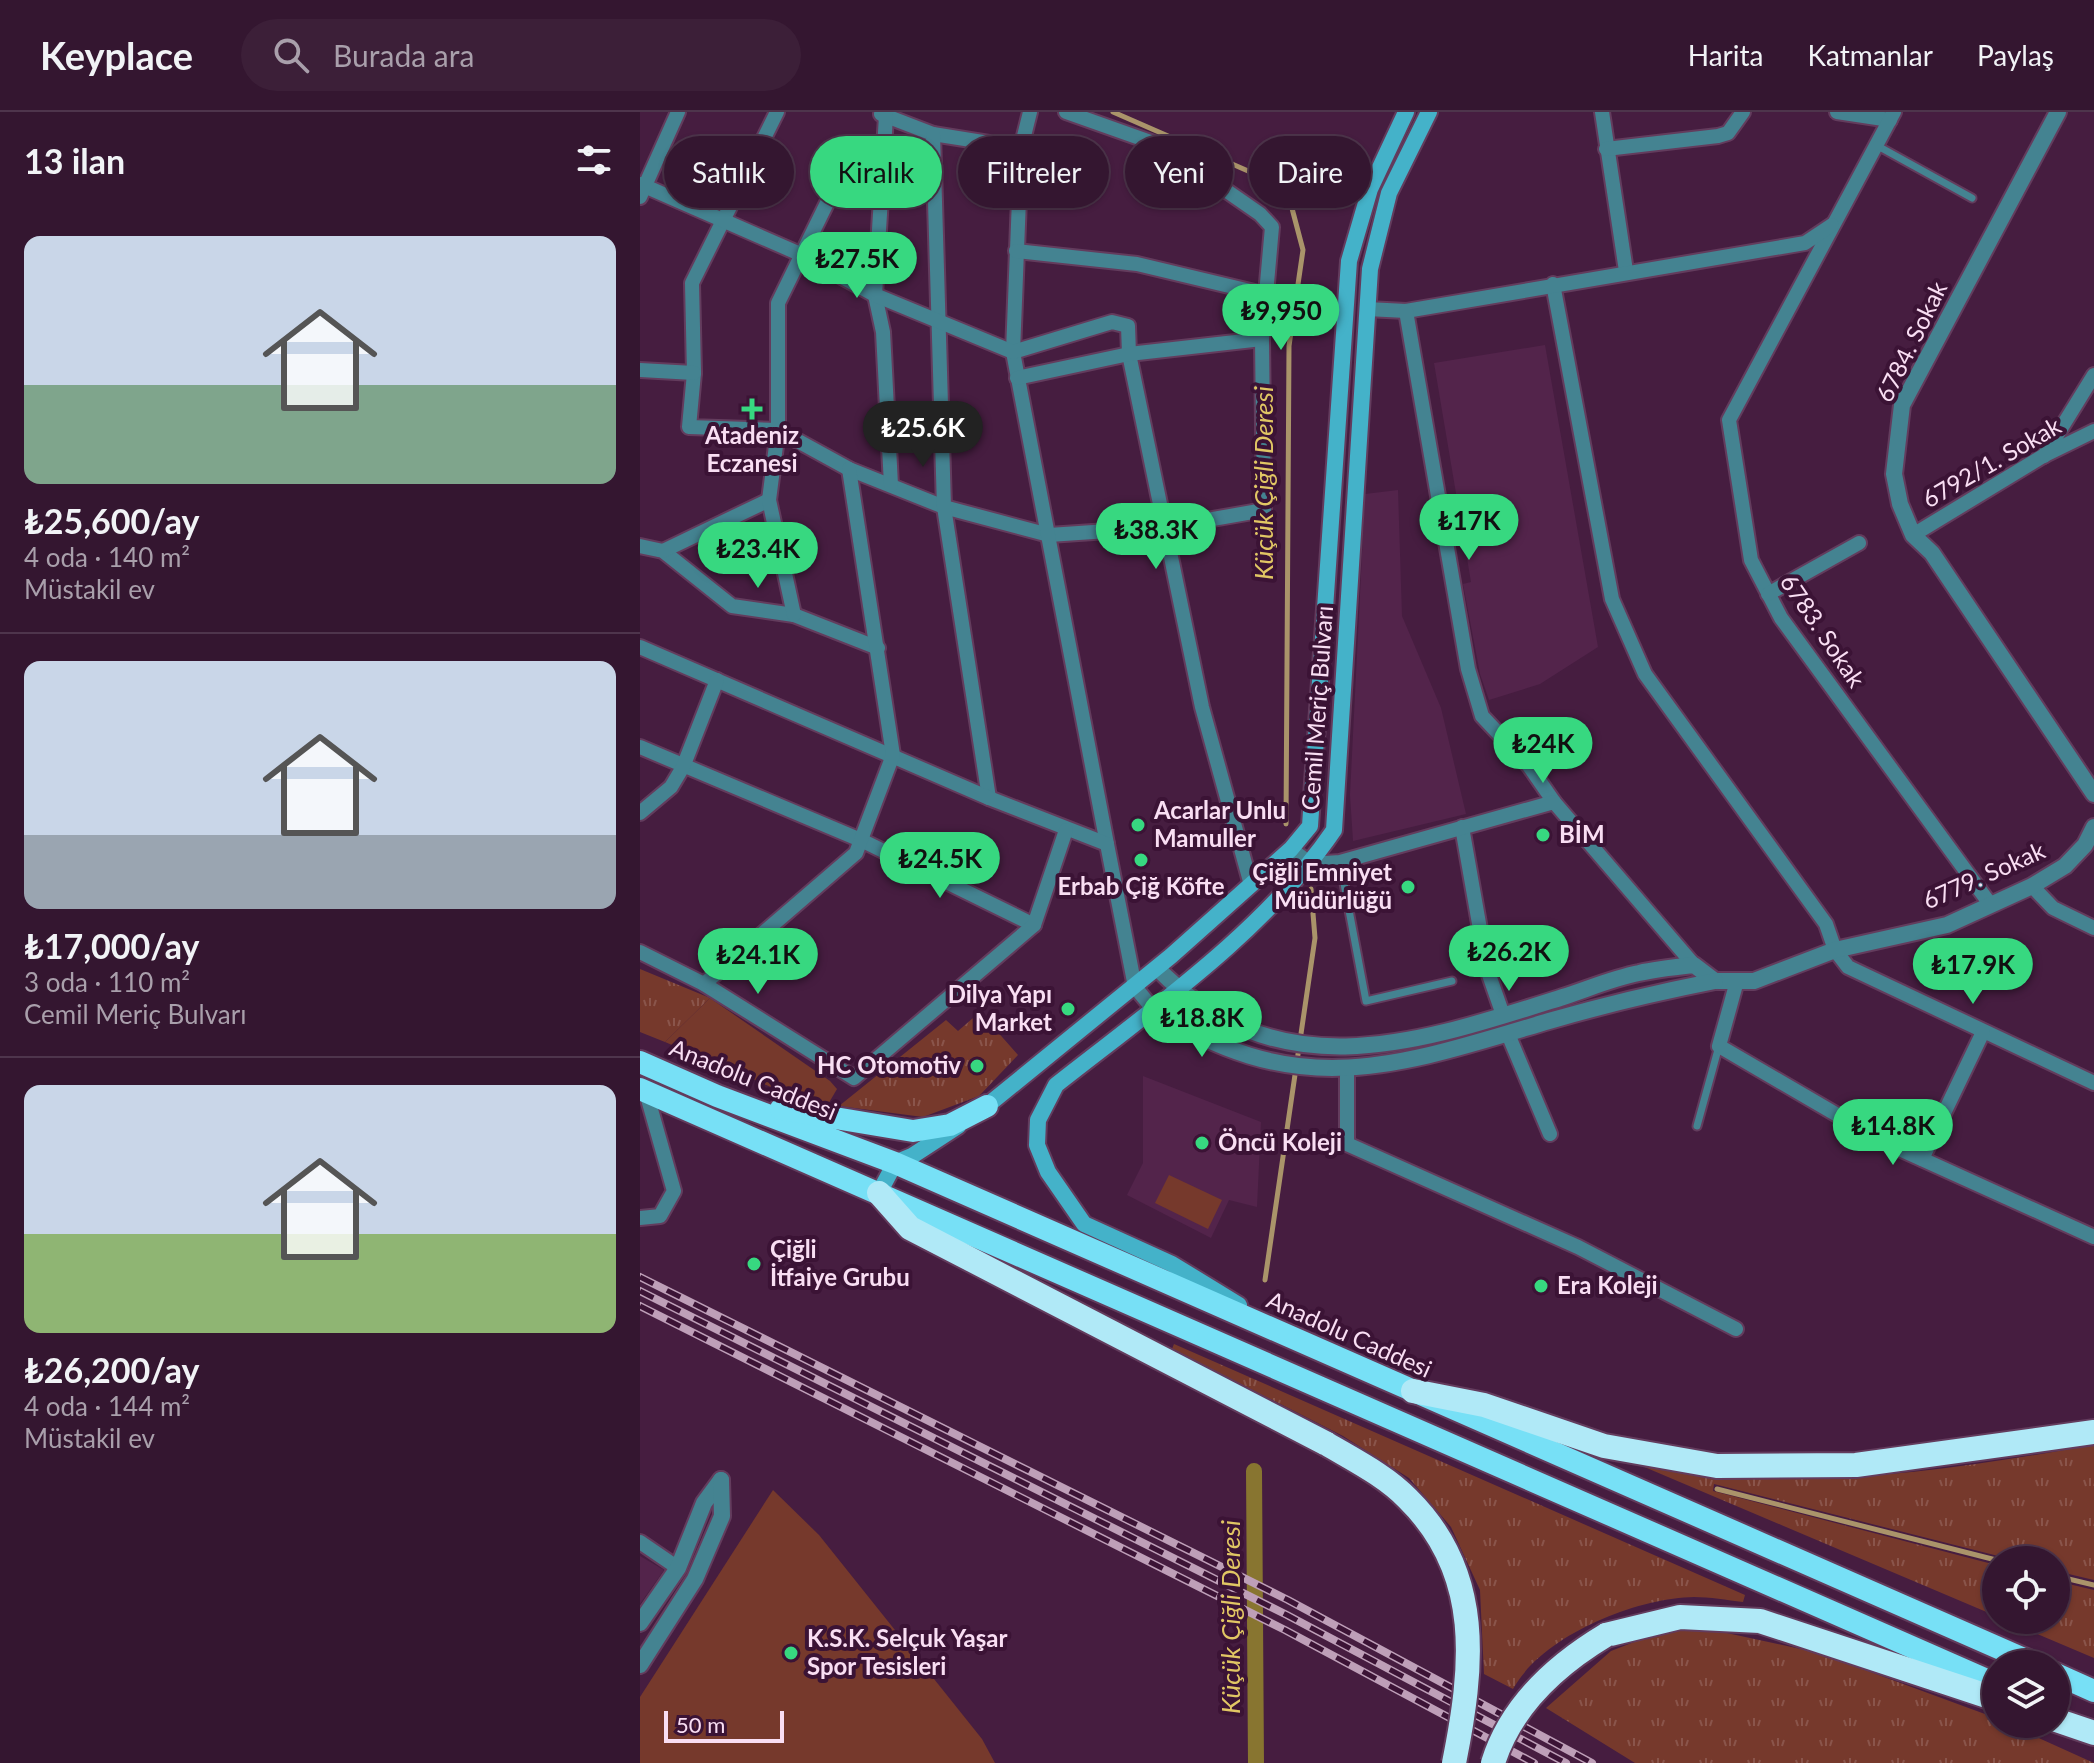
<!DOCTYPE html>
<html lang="tr">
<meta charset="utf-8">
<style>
body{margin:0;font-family:Lato,sans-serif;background:#3c1f38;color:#f1f3f6;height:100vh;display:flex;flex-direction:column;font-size:30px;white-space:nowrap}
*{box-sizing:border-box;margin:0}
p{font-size:26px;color:#a99fab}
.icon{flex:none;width:44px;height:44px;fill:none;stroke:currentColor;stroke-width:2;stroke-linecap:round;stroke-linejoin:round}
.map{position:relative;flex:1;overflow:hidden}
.side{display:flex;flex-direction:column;background:#341630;width:640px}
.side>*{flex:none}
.hud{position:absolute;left:24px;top:24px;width:760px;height:72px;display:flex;gap:16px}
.controls{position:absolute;left:1342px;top:1434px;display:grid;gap:16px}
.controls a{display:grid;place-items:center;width:88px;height:88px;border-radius:50%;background:#341630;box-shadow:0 2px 6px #0004,0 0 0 2px #4e354c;font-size:40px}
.scale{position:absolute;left:24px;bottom:20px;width:120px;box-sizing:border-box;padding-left:8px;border:4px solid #f9def3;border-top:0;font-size:22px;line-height:28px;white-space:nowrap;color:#f9def3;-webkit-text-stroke:6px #3b1335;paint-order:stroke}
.price{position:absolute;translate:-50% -68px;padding:0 18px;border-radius:28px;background:#37d880;color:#111;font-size:26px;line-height:52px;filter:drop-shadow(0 2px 4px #0008)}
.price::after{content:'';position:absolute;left:50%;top:48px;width:24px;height:18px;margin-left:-12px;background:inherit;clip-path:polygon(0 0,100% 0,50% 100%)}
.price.current{background:#222;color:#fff}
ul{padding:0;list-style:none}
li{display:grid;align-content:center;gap:16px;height:424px;padding:0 24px}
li+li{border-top:2px solid #4e354c}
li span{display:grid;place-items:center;height:248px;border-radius:16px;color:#555}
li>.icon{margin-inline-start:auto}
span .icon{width:144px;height:144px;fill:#fffc;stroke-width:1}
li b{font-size:34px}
h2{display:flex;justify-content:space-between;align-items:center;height:96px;padding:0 24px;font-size:34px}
.pill{padding:0 28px;border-radius:36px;background:#341630;box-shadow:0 2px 6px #0004,0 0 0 2px #4e354c;font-size:28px;line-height:72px}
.pill.current{background:#37d880;color:#111}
header{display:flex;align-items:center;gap:48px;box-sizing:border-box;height:112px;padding:0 40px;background:#341630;border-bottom:2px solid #4e354c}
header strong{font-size:38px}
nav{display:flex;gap:44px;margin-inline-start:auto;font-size:28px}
.search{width:560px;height:72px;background:#3c1f38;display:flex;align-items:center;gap:20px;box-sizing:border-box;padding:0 28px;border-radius:44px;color:#a99fab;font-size:30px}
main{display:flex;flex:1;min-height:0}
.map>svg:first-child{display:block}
.built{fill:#53244b}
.grass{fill:url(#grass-tufts)}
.park{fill:#76392c}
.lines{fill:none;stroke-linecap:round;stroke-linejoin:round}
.stream{stroke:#aa946a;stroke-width:5}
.canal{stroke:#887530;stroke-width:16}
.service-casing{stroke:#633c5d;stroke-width:11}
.minor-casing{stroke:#633c5d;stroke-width:18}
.tertiary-casing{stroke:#633c5d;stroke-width:20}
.secondary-casing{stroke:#633c5d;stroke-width:20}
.trunk-casing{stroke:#633c5d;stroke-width:26}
.motorway-casing{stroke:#633c5d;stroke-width:28}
.service{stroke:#448391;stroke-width:7}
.minor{stroke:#448391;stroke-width:14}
.tertiary{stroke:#448391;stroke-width:16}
.secondary{stroke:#44b2c9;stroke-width:16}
.trunk{stroke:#77e0f6;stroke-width:22}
.motorway{stroke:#b0e9f7;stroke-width:24}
.rail-casing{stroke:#be9fb8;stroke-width:8}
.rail{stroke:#3b1335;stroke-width:5;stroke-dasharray:15;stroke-linecap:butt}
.motorway-bridge-casing{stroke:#633c5d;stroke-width:28;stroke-linecap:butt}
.motorway-bridge{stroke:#b0e9f7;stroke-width:24}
.poi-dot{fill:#37d880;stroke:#3b1335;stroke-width:3}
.labels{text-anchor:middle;stroke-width:8;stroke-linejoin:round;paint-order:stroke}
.street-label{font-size:24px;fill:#f9def3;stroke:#3b1335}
.poi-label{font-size:24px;font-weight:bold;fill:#f9def3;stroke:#3b1335;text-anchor:start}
.water-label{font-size:26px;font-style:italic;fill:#e1c664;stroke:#3b1335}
</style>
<header>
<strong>Keyplace</strong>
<div class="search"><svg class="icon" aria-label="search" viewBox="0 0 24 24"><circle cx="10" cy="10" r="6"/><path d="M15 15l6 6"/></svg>Burada ara</div>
<nav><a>Harita</a><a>Katmanlar</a><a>Paylaş</a></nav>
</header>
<main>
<section class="side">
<h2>13 ilan<svg class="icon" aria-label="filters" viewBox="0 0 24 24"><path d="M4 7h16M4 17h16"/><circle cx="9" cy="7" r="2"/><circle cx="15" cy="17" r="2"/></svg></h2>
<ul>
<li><span style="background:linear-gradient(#c9d6e8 60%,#7fa58c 0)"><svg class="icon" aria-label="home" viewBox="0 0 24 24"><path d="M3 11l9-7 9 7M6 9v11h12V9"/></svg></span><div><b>₺25,600/ay</b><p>4 oda · 140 m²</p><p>Müstakil ev</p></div></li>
<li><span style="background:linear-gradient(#c9d6e8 70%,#9aa5b1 0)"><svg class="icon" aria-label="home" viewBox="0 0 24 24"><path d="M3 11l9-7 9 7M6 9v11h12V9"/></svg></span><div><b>₺17,000/ay</b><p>3 oda · 110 m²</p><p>Cemil Meriç Bulvarı</p></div></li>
<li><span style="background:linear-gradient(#c9d6e8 60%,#8fb573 0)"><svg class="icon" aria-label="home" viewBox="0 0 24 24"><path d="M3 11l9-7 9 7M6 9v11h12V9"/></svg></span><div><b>₺26,200/ay</b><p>4 oda · 144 m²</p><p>Müstakil ev</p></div></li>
</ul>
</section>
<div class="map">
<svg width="1454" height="1651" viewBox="0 0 1454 1651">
<defs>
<pattern id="grass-tufts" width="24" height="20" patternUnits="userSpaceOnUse" patternTransform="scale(2)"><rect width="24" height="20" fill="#76392c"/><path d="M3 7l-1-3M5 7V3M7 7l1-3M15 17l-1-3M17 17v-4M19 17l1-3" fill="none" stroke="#8a554b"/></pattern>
</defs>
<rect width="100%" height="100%" fill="#461d40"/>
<!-- built -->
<g class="built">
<path d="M905,233l53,302 -58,37 -51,16 -9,-26 -17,-90 8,-2 -37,-219z"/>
<path d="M758,378l4,126 39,92 25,106 -113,27 -3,-46 15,-301z"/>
<path d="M503,964l118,46 -4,85 -28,-7 -18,38 -84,-43 16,-32z"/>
<path d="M0,1444l24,14 -24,34z"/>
</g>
<!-- grass -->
<g class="grass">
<path d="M0,857l70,29 -45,44 -25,-10z"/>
<path d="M340,900l38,43 -39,41 -56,21 -84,-11 107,-86 12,11z"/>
<path d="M534,1232l571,251 -2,7c-16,-2 -33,-5 -49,-5 -59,1 -152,39 -181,92l-29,-15 -4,-84 -29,-63 -42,-49 -66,-42 -171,-87z"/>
<path d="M1454,1333v135l-38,-9v-11h-42l-300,-76 -1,7 283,74v51l-361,-153c158,32 302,9 459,-18z"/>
<path d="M1416,1469l38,9v68l-90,-38h52z"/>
<path d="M1059,1515l120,26 174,64 3,7h12l86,39h-459l-89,-55 65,-57 41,-16z"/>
</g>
<!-- park -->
<g class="park">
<path d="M70,886l120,83 7,8 -10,17 -35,-10 -127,-54z"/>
<path d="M529,1063l53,25 -14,29 -53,-26z"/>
<path d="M133,1378l46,45 163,204 13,24h-355v-66z"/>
</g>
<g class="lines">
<!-- stream -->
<g class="stream">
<path d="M473,0l158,69 18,16 14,53 -14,96 -3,478"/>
<path d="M625,1168l50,-342 -4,-49"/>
<path d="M1077,1377l279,71"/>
<path d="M1416,1464l38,9"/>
</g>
<!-- canal -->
<path class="canal" d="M614,1359l2,292"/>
<!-- service casing -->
<g class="service-casing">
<g id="service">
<path d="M1236,33l96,53"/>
<path d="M700,750l26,139 86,-20"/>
<path d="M1057,1014l22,-80"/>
</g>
</g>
<!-- minor casing -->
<g class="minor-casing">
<g id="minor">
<path d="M137,0l-85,171 2,90 -5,54 89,3 71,39 95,38 105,28 118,-8 97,-17 -2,-171 10,-112 -12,-13 -98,-68 -96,-34"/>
<path d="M390,0l-9,36 -8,204 94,492"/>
<path d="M962,0l24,159"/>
<path d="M1197,0l53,8"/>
<path d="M1254,0l-165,308 22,140 30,58 209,286"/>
<path d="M241,2l52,20 88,14"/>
<path d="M246,4l-11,179 8,37 8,153"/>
<path d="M293,22l11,373 45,291"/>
<path d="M966,37l112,-13 10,-3 15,-21"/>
<path d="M0,72l160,70 75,41 138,57 99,-30 16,4 1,28 73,353 49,178"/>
<path d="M0,85l38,-85"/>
<path d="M376,139l121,13 130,31"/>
<path d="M913,172l59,315 33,75 181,250 9,26 13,17 246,116"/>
<path d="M727,197l39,2 399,-68 27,-18"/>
<path d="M766,199l62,358 14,47 47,50 25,36"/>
<path d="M0,258l54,3"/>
<path d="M377,266l112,-24 133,-15"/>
<path d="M1404,344l50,-81"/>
<path d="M1273,423l130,-79 51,-25"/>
<path d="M0,434l23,5 69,55 62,9 84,33"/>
<path d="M23,439l106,-51"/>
<path d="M1128,482l91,-51"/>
<path d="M154,503l-25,-115 9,-70v-127l72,-147"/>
<path d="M0,535l349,151 118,46 28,143 18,22"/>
<path d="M0,635l223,94 171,84"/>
<path d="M0,701l31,-26 12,-20 34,-87"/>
<path d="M822,715l25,142 16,46"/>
<path d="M651,737l20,15 29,-2 214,-60 140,163"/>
<path d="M1392,774l21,22 41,20"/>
<path d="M0,840l64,32 150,94 180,-153 32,-95"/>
<path d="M1097,869l-18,65 163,95 212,96"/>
<path d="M64,872l152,-131 37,-98 -44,-286"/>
<path d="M868,922l42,100"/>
<path d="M707,958v74l231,103 158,82"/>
<path d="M1282,1047l61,-127"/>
<path d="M0,1106l20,-2 14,-25 -28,-99"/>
<path d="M0,1430l38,26"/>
</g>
</g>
<!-- tertiary casing -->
<g class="tertiary-casing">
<g id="tertiary">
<path d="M1418,0l-156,293 -8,69 6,30 13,31 19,18 162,241"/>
<path d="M517,856c122,124 261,75 406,29 25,-8 50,-19 76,-24 18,-4 37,-6 55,-8l21,16h39l81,-31 112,-25 85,-39 33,-20 20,-21 9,-18"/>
<path d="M513,897c145,95 245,57 396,12 55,-16 110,-29 166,-40"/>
<path d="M0,1511l38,-55 26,-65 17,-23"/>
<path d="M0,1553l55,-86 27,-63 -1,-36"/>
</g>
</g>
<!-- secondary casing -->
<g class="secondary-casing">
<g id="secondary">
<path d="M338,1001l193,-157 120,-107 19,-23 39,-565 21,-72 36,-77"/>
<path d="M239,1081l16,-30 17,-7 46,-30"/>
<path d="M599,1193l-67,-41 -88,-40 -36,-52 -11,-27 1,-25 18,-35c95,-75 209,-154 278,-255l36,-561 19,-76 40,-81"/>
</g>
</g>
<!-- trunk casing -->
<g class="trunk-casing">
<g id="trunk">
<path d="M0,950l77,34 178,67 1140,501"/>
<path d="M0,977l1356,595"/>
<path d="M141,997l132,22 37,-6 37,-19"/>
<path d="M1416,1562l38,17"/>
</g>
</g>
<!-- motorway casing -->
<g class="motorway-casing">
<g id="motorway">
<path d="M239,1081l31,35 417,216"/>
<path d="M773,1279l71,14 120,41 113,20 139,-1 238,-33"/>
<path d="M966,1523l74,-18 80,4 236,78"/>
<path d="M1416,1608l38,13"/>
</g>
</g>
<!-- service -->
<use href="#service" class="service"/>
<!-- minor -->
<use href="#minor" class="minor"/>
<!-- tertiary -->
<use href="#tertiary" class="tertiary"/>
<!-- secondary -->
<use href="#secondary" class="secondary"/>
<!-- trunk -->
<use href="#trunk" class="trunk"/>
<!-- motorway -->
<use href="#motorway" class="motorway"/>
<!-- rail casing -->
<g class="rail-casing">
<g id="rail">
<path d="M0,1165l648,323 304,163"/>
<path d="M0,1179l647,324 279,148"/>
<path d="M0,1194l645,324 249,133"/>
</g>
</g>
<!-- rail -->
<use href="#rail" class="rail"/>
<!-- motorway-bridge casing -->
<g class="motorway-bridge-casing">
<g id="motorway-bridge">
<path d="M687,1332c27,16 59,32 81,55 76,75 65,169 46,264"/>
<path d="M853,1651c18,-58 63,-98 113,-128"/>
</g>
</g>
<!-- motorway-bridge -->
<use href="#motorway-bridge" class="motorway-bridge"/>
</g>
<!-- markers -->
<g class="poi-dot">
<path d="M108 285h8v8h8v8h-8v8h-8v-8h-8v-8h8z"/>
<circle cx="498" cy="713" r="8"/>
<circle cx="903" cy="723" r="8"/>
<circle cx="501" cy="748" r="8"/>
<circle cx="768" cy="775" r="8"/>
<circle cx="428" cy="897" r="8"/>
<circle cx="337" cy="954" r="8"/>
<circle cx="562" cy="1031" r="8"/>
<circle cx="114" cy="1152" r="8"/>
<circle cx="901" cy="1174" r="8"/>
<circle cx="151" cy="1541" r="8"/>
</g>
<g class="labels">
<!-- street labels -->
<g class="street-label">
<text transform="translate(1272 230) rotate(-64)" y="8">6784. Sokak</text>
<text transform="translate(1352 351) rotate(-30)" y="8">6792/1. Sokak</text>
<text transform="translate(1182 519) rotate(56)" y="8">6783. Sokak</text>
<text transform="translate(678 596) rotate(-86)" y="8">Cemil Meriç Bulvarı</text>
<text transform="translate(1344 764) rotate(-24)" y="8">6779. Sokak</text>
<text transform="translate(113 968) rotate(22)" y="8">Anadolu Caddesi</text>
<text transform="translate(709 1223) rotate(24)" y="8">Anadolu Caddesi</text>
</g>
<!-- poi labels -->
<g class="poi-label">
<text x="112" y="332" text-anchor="middle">Atadeniz<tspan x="112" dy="28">Eczanesi</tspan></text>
<text x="514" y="707">Acarlar Unlu<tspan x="514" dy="28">Mamuller</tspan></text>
<text x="919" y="731">BİM</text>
<text x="752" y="769" text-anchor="end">Çiğli Emniyet<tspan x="752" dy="28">Müdürlüğü</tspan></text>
<text x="501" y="783" text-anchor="middle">Erbab Çiğ Köfte</text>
<text x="412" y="891" text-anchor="end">Dilya Yapı<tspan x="412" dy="28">Market</tspan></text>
<text x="321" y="962" text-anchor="end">HC Otomotiv</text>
<text x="578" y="1039">Öncü Koleji</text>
<text x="130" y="1146">Çiğli<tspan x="130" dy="28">İtfaiye Grubu</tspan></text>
<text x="917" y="1182">Era Koleji</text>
<text x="167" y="1535">K.S.K. Selçuk Yaşar<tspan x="167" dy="28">Spor Tesisleri</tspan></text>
</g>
<!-- water labels -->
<g class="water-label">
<text transform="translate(624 371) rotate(-90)" y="9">Küçük Çiğli Deresi</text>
<text transform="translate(591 1505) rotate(-90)" y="9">Küçük Çiğli Deresi</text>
</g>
</g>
</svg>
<div class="controls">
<a><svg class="icon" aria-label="locate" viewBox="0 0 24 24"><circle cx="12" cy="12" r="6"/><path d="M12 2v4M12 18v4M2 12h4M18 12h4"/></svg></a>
<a><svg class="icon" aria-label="layers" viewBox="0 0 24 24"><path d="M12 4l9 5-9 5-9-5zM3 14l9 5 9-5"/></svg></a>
</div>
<div class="scale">50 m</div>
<b class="price" style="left:217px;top:188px">₺27.5K</b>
<b class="price" style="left:641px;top:240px">₺9,950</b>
<b class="price current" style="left:283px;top:357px">₺25.6K</b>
<b class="price" style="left:829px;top:450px">₺17K</b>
<b class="price" style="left:516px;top:459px">₺38.3K</b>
<b class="price" style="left:118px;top:478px">₺23.4K</b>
<b class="price" style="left:903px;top:673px">₺24K</b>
<b class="price" style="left:300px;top:788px">₺24.5K</b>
<b class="price" style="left:869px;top:881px">₺26.2K</b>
<b class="price" style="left:118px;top:884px">₺24.1K</b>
<b class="price" style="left:1333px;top:894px">₺17.9K</b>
<b class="price" style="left:562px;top:947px">₺18.8K</b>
<b class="price" style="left:1253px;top:1055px">₺14.8K</b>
<div class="hud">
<a class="pill">Satılık</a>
<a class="pill current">Kiralık</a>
<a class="pill">Filtreler</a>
<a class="pill">Yeni</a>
<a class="pill">Daire</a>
</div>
</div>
</main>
